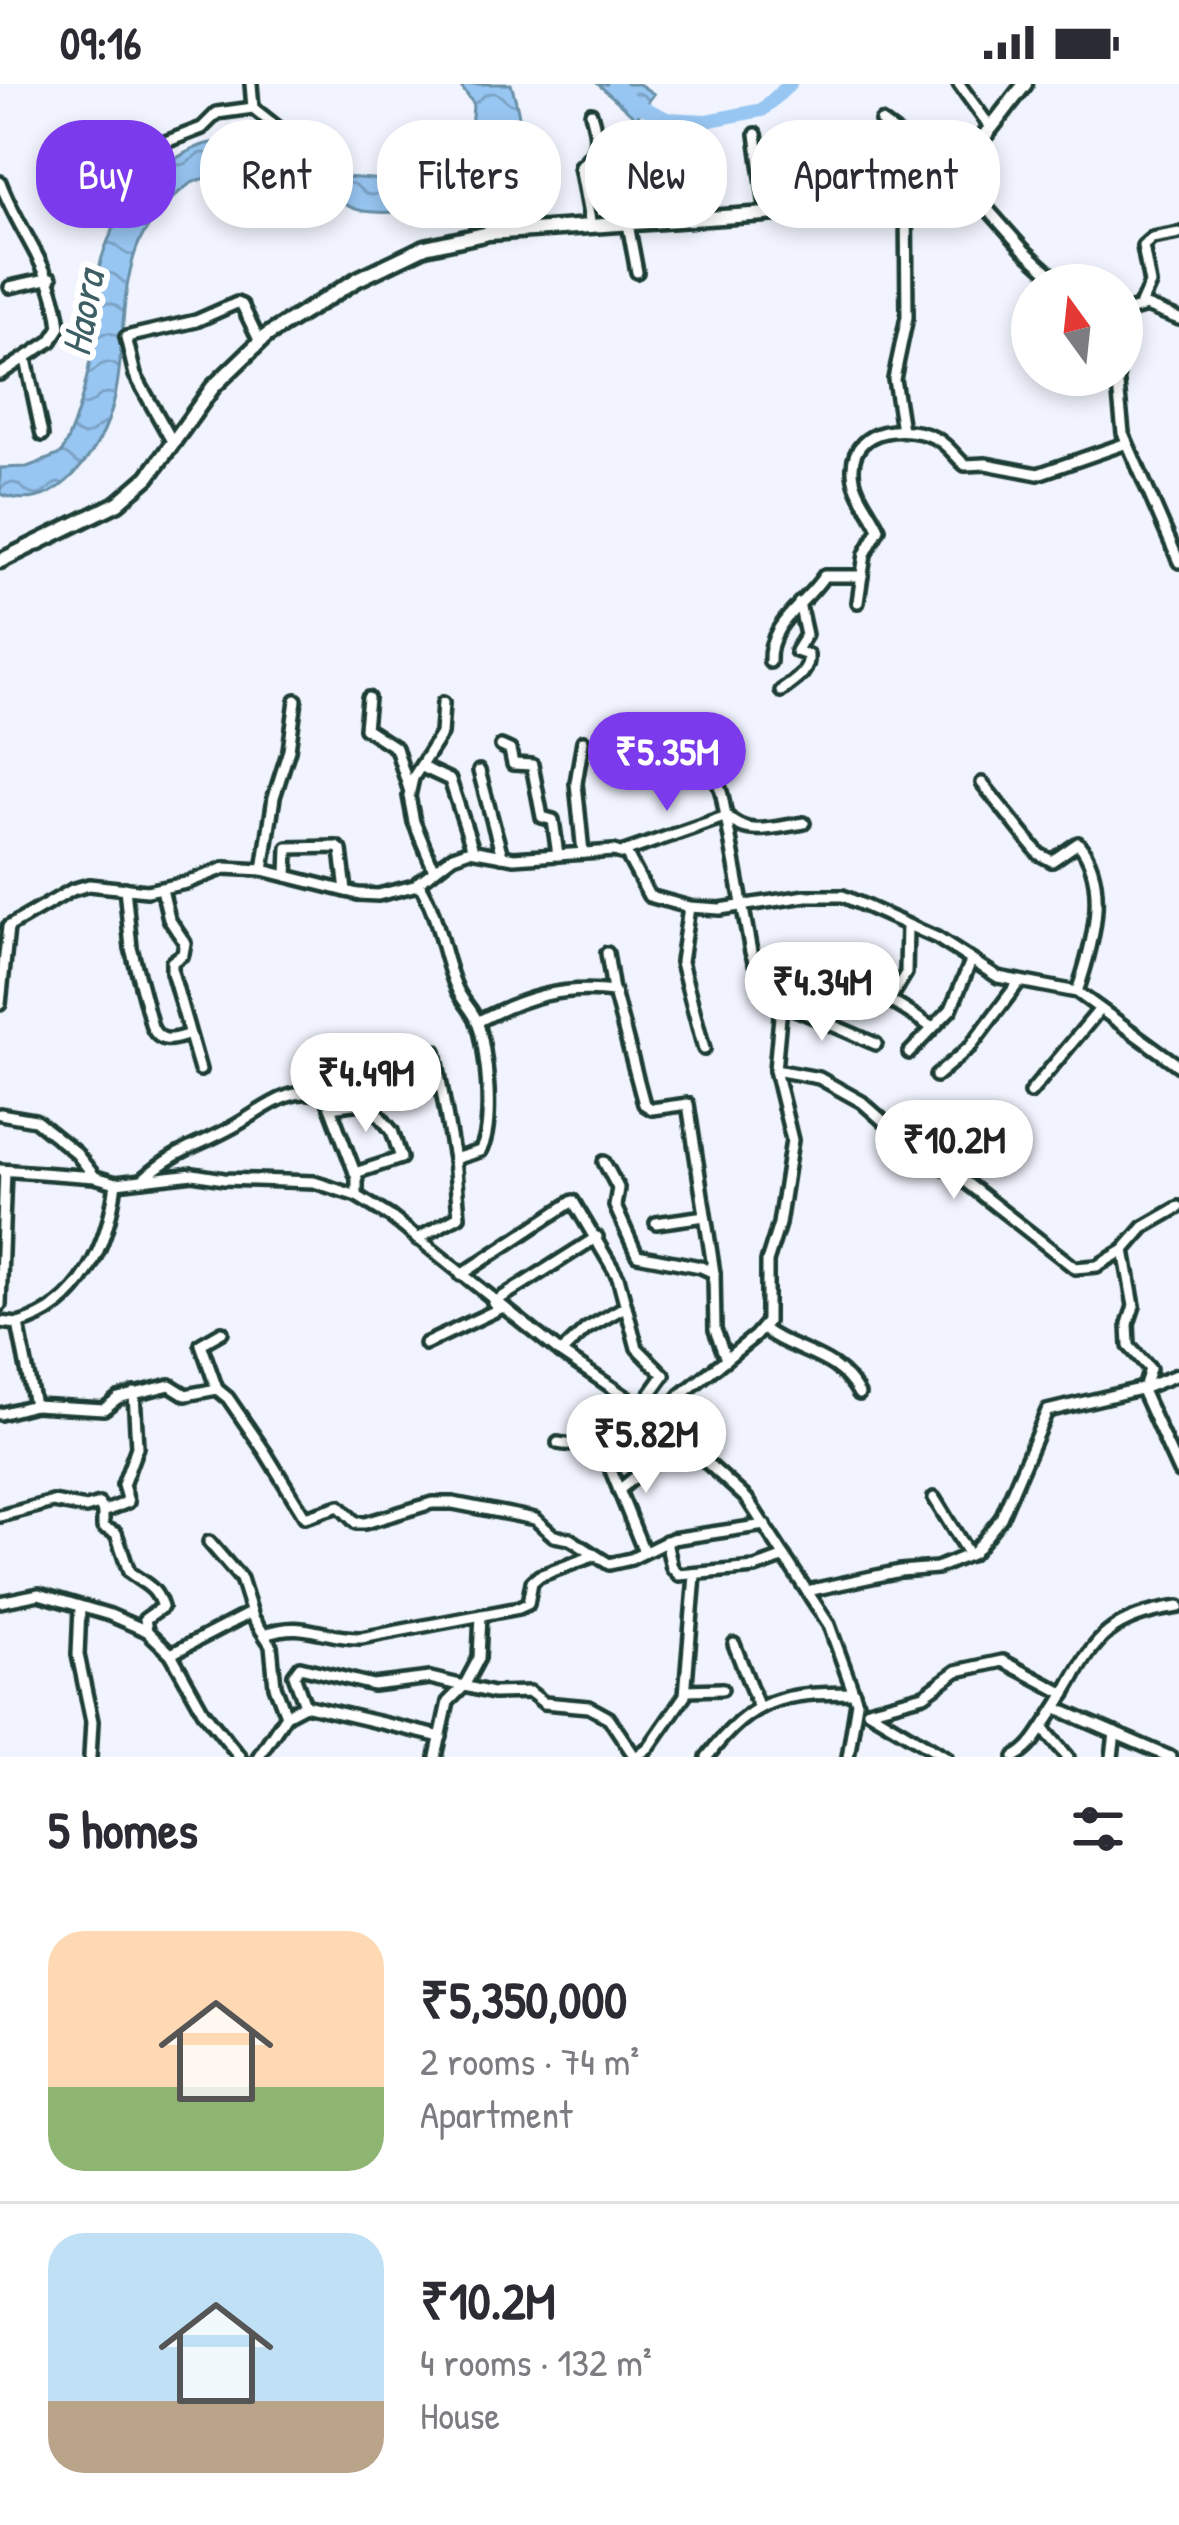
<!DOCTYPE html>
<meta charset="utf-8">
<style>
body{margin:0;font-family:"Patrick Hand",sans-serif;background:#f7f7f7;color:#2b2b33;height:100vh;display:flex;flex-direction:column;font-size:45px;white-space:nowrap}
*{box-sizing:border-box;margin:0}
p{font-size:39px;color:#7c7c81}
.icon{flex:none;width:66px;height:66px;fill:none;stroke:currentColor;stroke-width:2;stroke-linecap:round;stroke-linejoin:round}
.map{position:relative;height:1673px;overflow:hidden}
.drawer{display:flex;flex-direction:column;background:#fff;flex:1}
.drawer>*{flex:none}
.banner{position:absolute;left:36px;top:36px;width:1107px;height:108px;display:flex;gap:24px}
.needle{width:78px;rotate:345deg}
.tools{position:absolute;left:1011px;top:180px;display:grid;gap:24px}
.tools a{display:grid;place-items:center;width:132px;height:132px;border-radius:50%;background:#fff;box-shadow:0 6px 18px #0003;font-size:60px}
.price{position:absolute;translate:-50% -102px;padding:0 27px;border-radius:42px;background:#fff;color:#222;font-size:39px;line-height:78px;filter:drop-shadow(0 3px 6px #0008)}
.price::after{content:'';position:absolute;left:50%;top:72px;width:36px;height:27px;margin-left:-18px;background:inherit;clip-path:polygon(0 0,100% 0,50% 100%)}
.price.current{background:#7c3aed;color:#fff}
ul{padding:0;list-style:none}
li{display:flex;align-items:center;gap:36px;height:300px;padding:0 48px}
li+li{border-top:3px solid #e1e1e2}
li span{display:grid;place-items:center;flex:none;width:336px;height:240px;border-radius:36px;color:#555}
li>.icon{margin-inline-start:auto}
span .icon{width:144px;height:144px;fill:#fffc;stroke-width:1}
li b{font-size:51px}
h2{display:flex;justify-content:space-between;align-items:center;height:144px;padding:0 48px;font-size:51px}
.pill{padding:0 42px;border-radius:48px;background:#fff;box-shadow:0 6px 18px #0003;font-size:42px;line-height:108px}
.pill.current{background:#7c3aed;color:#fff}
.status{display:flex;justify-content:space-between;align-items:center;height:84px;padding:0 60px;background:#fff;direction:ltr}
.status svg{height:33px;fill:currentColor}
.map>svg:first-child{display:block}
.water{fill:url(#water-waves);stroke:#688fa6;stroke-width:3}
.lines{fill:none;stroke-linecap:round;stroke-linejoin:round}
.river{stroke:#98c6f2;stroke-width:14}
.minor-casing{stroke:#1f3d34;stroke-width:18}
.tertiary-casing{stroke:#1f3d34;stroke-width:21}
.minor{stroke:#fff;stroke-width:9}
.tertiary{stroke:#fff;stroke-width:12}
.labels{text-anchor:middle;stroke-width:12;stroke-linejoin:round;paint-order:stroke}
.water-label{font-size:42px;font-style:italic;fill:#3d5f64;stroke:#fff}
</style>
<div class="status"><b>09:16</b><svg viewBox="0 0 49 12"><path d="M0 12V9h3v3zM5 12V6h3v6zM10 12V3h3v9zM15 12V0h3v12zM26 1h20v11H26zM47 4h2v5h-2z"/></svg></div>
<div class="map">
<svg width="1179" height="1673" viewBox="0 0 1179 1673">
<defs>
<pattern id="water-waves" width="16" height="10" patternUnits="userSpaceOnUse" patternTransform="scale(3)"><rect width="16" height="10" fill="#98c6f2"/><path d="M0 5q4-4 8 0t8 0" fill="none" stroke="#7ba2c5"/></pattern>
</defs>
<rect width="100%" height="100%" fill="#f1f4fe"/>
<filter id="ink" filterUnits="userSpaceOnUse"><feTurbulence type="fractalNoise" baseFrequency=".00833" numOctaves="2"/><feDisplacementMap in="SourceGraphic" scale="24" xChannelSelector="R" yChannelSelector="G"/><feConvolveMatrix kernelMatrix="1 2 1 2 8 2 1 2 1" color-interpolation-filters="sRGB"/></filter>
<g filter="url(#ink)">
<!-- water -->
<g class="water">
<path d="M459,0h52c8,25 15,55 3,80 -20,40 -110,53 -151,47 -12,-2 -22,-9 -34,-13 -33,-11 -112,-34 -142,-12 -18,13 -44,43 -51,64 -28,83 6,161 -69,231 -21,19 -42,22 -67,13v-26l27,-1 34,-13c22,-44 31,-94 36,-142 1,-12 -2,-25 1,-37 9,-54 53,-111 105,-130 35,-12 82,16 114,27 21,7 42,5 64,8 12,1 24,5 36,5 42,-1 55,-47 56,-82z"/>
<path d="M598,0h41l15,10 -18,24z"/>
</g>
<g class="lines">
<!-- river -->
<path class="river" d="M615,0l17,18 35,17 39,2 56,-11 28,-26"/>
<!-- minor casing -->
<g class="minor-casing">
<g id="minor">
<path d="M251,0l2,24 53,42"/>
<path d="M959,0l32,44"/>
<path d="M591,29c7,24 9,37 -11,53l11,60"/>
<path d="M881,38l70,51"/>
<path d="M756,50l11,80"/>
<path d="M163,59l39,-15 15,-15 36,-5"/>
<path d="M811,66l9,60"/>
<path d="M670,81l6,56"/>
<path d="M631,84l7,55"/>
<path d="M616,86l8,54"/>
<path d="M954,87l70,79 39,35"/>
<path d="M0,98c20,53 54,86 60,145l-9,14 -51,33"/>
<path d="M628,140l9,48"/>
<path d="M10,203l41,-9"/>
<path d="M1140,222l10,-22 -7,-38 9,-8 27,-5"/>
<path d="M1122,229l24,-7 33,13"/>
<path d="M26,275l16,76"/>
<path d="M1117,291l6,58 56,129"/>
<path d="M902,346l-8,-51 13,-62 -1,-120"/>
<path d="M173,359l-38,-68 -9,-38 70,-16 41,-18 5,2 18,37"/>
<path d="M858,518l7,-48 14,-25c-8,-19 -27,-38 -26,-61 1,-42 56,-44 84,-29 12,7 18,17 28,26l21,-1 52,10 89,-31"/>
<path d="M770,578c-2,-39 35,-57 54,-86h38"/>
<path d="M781,607c13,-10 29,-18 27,-36l-12,-4 10,-16 -7,-32"/>
<path d="M368,614l-3,30 31,20 13,41"/>
<path d="M501,662l9,4 3,14 19,1 10,52 11,3 5,35"/>
<path d="M422,683l28,13 23,70"/>
<path d="M479,687l23,85"/>
<path d="M982,699l57,71 13,7 26,-18c33,39 14,105 -1,149"/>
<path d="M624,768l103,-36c19,22 50,11 77,7"/>
<path d="M583,769l-7,-70 7,-42"/>
<path d="M263,786l11,-73 15,-47 7,-50"/>
<path d="M434,786l-20,-48 -5,-26 4,-18 28,-44 2,-31"/>
<path d="M287,792l1,-28 49,-1 4,3 5,41"/>
<path d="M125,804l6,60 21,79c8,17 20,13 35,8"/>
<path d="M162,805l7,30 16,24 -2,11 -11,8v10l28,98"/>
<path d="M689,823l-8,55 23,87"/>
<path d="M607,869l6,38"/>
<path d="M776,913c75,-18 91,-14 155,30"/>
<path d="M889,917l17,-28 1,-48"/>
<path d="M779,918l97,42"/>
<path d="M0,920l8,-77 64,-37 17,-5 58,6 39,-8 39,-15 38,2 95,24 20,1 36,-9 39,-30 17,-6 44,8 100,-7 13,4 22,41 40,11 31,2 86,-13h37l94,42 61,39 79,15 102,74"/>
<path d="M477,938c45,-24 86,-37 137,-30l30,112 8,5 36,-5 26,169 1,57 11,29"/>
<path d="M909,969l42,-44 20,-48"/>
<path d="M775,986l44,8 43,24 53,47 48,31 112,88 22,-2 27,-16"/>
<path d="M936,992l34,-29 49,-65"/>
<path d="M1030,1009l70,-84"/>
<path d="M368,1018l8,-11 -6,-20 65,-20 19,108"/>
<path d="M330,1023l38,-5 24,29 9,27 -46,15"/>
<path d="M0,1030l35,6 41,33 19,24 21,6 77,-9 31,5 90,3 43,14 34,21 170,136 99,67 87,79 82,126 28,77 -9,55"/>
<path d="M604,1078l14,26 -3,18 22,49 64,12 13,6"/>
<path d="M0,1086l95,7"/>
<path d="M142,1096c35,-31 52,-32 89,-52 31,-16 57,-45 95,-32l31,82v18"/>
<path d="M116,1099c-8,61 -34,124 -98,141l16,81 70,4 14,-11 52,-13 16,10 31,-6 11,9 37,54 40,65 34,-11 17,17h9l67,-20h21l82,16 19,17 16,3 39,25 22,-5 41,-20 93,-14"/>
<path d="M656,1139l49,-7"/>
<path d="M417,1155l42,-23 -5,-57 26,-8c15,-22 7,-104 -3,-130 -5,-12 -15,-20 -20,-32 -16,-35 -16,-71 -39,-107"/>
<path d="M461,1191l112,-74 45,76 19,71 27,27 -23,32"/>
<path d="M493,1219l104,-66"/>
<path d="M0,1221l5,-134"/>
<path d="M0,1238l18,2"/>
<path d="M763,1245c33,25 74,24 96,65"/>
<path d="M425,1260l76,-36"/>
<path d="M561,1269l25,-24 40,-23"/>
<path d="M1141,1304l38,84"/>
<path d="M1144,1304l6,-19 -21,-23 -1,-22 6,-18 -10,-56 20,-23 35,-20"/>
<path d="M217,1305l-16,-45 21,-12"/>
<path d="M134,1309l3,54 -14,38 5,17 -25,10v15l13,6 13,39c16,13 26,13 33,35l-17,12 2,12"/>
<path d="M0,1330l34,-9"/>
<path d="M660,1336l21,-25 74,-59 12,-14v-60l12,-38 13,-84 -17,-70 6,-64 -23,-34 -7,-20 -29,-157 -13,-41"/>
<path d="M558,1359c32,7 58,-18 82,-37"/>
<path d="M606,1374l38,94"/>
<path d="M619,1406l64,-52"/>
<path d="M934,1414l35,57"/>
<path d="M0,1432l53,-14 33,6 13,-4 4,8"/>
<path d="M666,1457l6,27 7,7 76,-7 30,-11"/>
<path d="M209,1458l32,37 11,35"/>
<path d="M807,1507l93,-20 37,-3 36,-15 28,-35 46,-107 97,-23 35,-14"/>
<path d="M0,1518l39,-8 71,21 37,16 24,23 32,57 37,46"/>
<path d="M80,1523l-2,48 14,66 -2,36"/>
<path d="M266,1550c38,-15 57,5 95,4l158,-30 9,-4 4,-22 7,-6 54,-20"/>
<path d="M734,1560l25,64"/>
<path d="M171,1570l79,-41 21,32 4,41 11,29"/>
<path d="M686,1606l36,-1"/>
<path d="M305,1621l-11,-30 6,-8 73,18 57,-7 34,8 15,-28 2,-43"/>
<path d="M1056,1624l114,49"/>
<path d="M868,1626l56,-15 33,-24 46,-10 62,33"/>
<path d="M869,1627l77,46"/>
<path d="M1043,1644l25,29"/>
<path d="M258,1673l28,-42 19,-10 136,32"/>
<path d="M436,1673l12,-55 16,-16 29,7 37,-1 14,11 45,4 20,11 26,39"/>
<path d="M636,1673l13,-10 36,-52 10,-120"/>
<path d="M707,1673c46,-60 76,-64 147,-64"/>
<path d="M1015,1673c15,-8 22,-20 31,-34 45,-65 42,-104 133,-116"/>
<path d="M1112,1673l3,-24"/>
</g>
</g>
<!-- tertiary casing -->
<g class="tertiary-casing">
<path id="tertiary" d="M0,477l118,-58 30,-26 65,-90 53,-51 92,-57 67,-32 64,-14 363,-25c98,-13 116,-52 173,-124"/>
</g>
<!-- minor -->
<use href="#minor" class="minor"/>
<!-- tertiary -->
<use href="#tertiary" class="tertiary"/>
</g>
</g>
<g class="labels">
<!-- water labels -->
<g class="water-label">
<text transform="translate(82 229) rotate(-80)" y="15">Haora</text>
</g>
</g>
</svg>
<div class="tools">
<a><svg class="needle" viewBox="-14 -14 28 28"><path d="M0-13l5 13h-10z" fill="#e53935"/><path d="M0 13l5-13h-10z" fill="#7c7c81"/></svg></a>
</div>
<b class="price current" style="left:667px;top:730px">₹5.35M</b>
<b class="price" style="left:822px;top:960px">₹4.34M</b>
<b class="price" style="left:366px;top:1051px">₹4.49M</b>
<b class="price" style="left:954px;top:1118px">₹10.2M</b>
<b class="price" style="left:646px;top:1412px">₹5.82M</b>
<div class="banner">
<a class="pill current">Buy</a>
<a class="pill">Rent</a>
<a class="pill">Filters</a>
<a class="pill">New</a>
<a class="pill">Apartment</a>
</div>
</div>
<section class="drawer">
<h2>5 homes<svg class="icon" aria-label="filters" viewBox="0 0 24 24"><path d="M4 7h16M4 17h16"/><circle cx="9" cy="7" r="2"/><circle cx="15" cy="17" r="2"/></svg></h2>
<ul>
<li><span style="background:linear-gradient(#ffd9b3 65%,#8fb573 0)"><svg class="icon" aria-label="home" viewBox="0 0 24 24"><path d="M3 11l9-7 9 7M6 9v11h12V9"/></svg></span><div><b>₹5,350,000</b><p>2 rooms · 74 m²</p><p>Apartment</p></div></li>
<li><span style="background:linear-gradient(#bfe0f5 70%,#b9a48a 0)"><svg class="icon" aria-label="home" viewBox="0 0 24 24"><path d="M3 11l9-7 9 7M6 9v11h12V9"/></svg></span><div><b>₹10.2M</b><p>4 rooms · 132 m²</p><p>House</p></div></li>
</ul>
</section>
